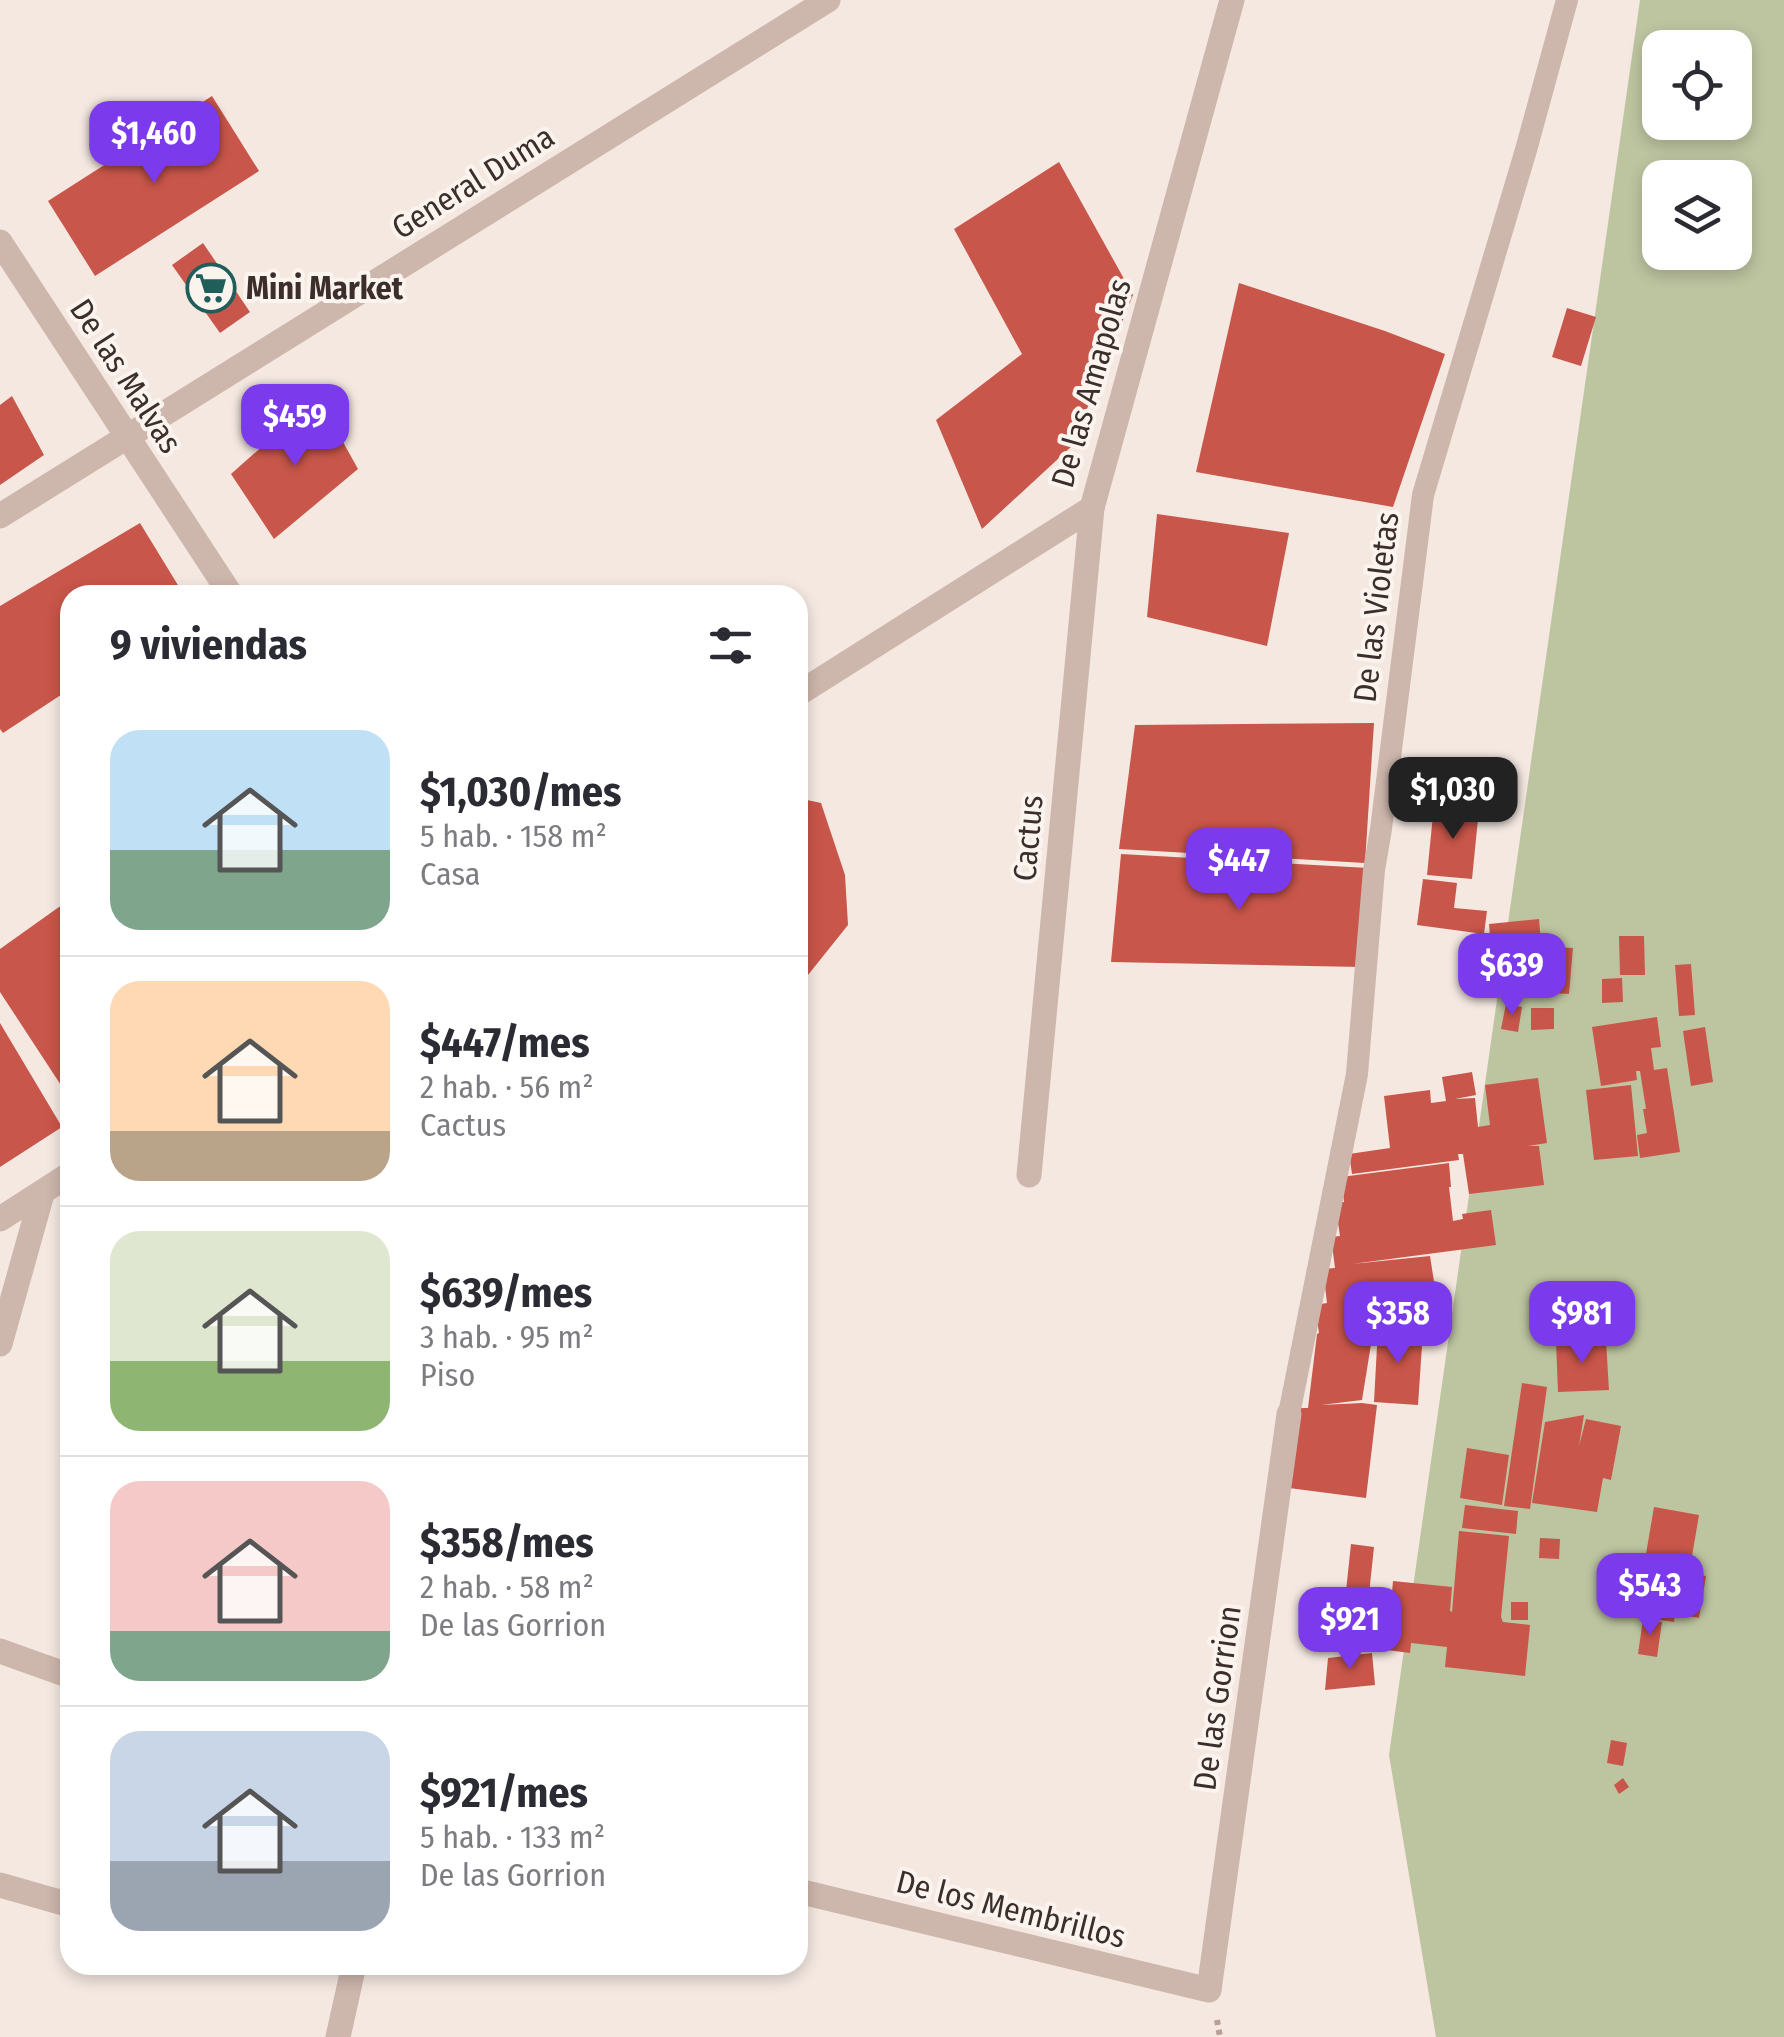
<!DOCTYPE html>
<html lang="es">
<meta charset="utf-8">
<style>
body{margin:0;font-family:"Fira Sans Condensed",sans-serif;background:#f2f2f3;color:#2b2b33;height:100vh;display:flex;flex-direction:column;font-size:38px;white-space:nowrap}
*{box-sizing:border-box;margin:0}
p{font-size:32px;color:#7c7c81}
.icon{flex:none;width:55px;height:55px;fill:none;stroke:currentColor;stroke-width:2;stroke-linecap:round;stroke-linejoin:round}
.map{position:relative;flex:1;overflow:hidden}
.panel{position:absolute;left:60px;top:585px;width:748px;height:1390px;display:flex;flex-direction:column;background:#fff;border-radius:30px;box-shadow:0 5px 15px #0003}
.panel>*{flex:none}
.buttons{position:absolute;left:1642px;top:30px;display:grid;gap:20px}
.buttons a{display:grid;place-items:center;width:110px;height:110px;border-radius:20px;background:#fff;box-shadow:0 5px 15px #0003;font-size:50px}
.price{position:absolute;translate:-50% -85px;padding:0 22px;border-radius:20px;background:#7c3aed;color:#fff;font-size:32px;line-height:65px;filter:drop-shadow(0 2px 5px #0008)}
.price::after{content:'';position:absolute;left:50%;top:60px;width:30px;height:22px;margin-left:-15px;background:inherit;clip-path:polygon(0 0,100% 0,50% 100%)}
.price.on{background:#222;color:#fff}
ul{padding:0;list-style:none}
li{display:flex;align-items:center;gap:30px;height:250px;padding:0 50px}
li+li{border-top:2px solid #e1e1e2}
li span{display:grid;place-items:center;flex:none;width:280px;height:200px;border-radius:30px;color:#555}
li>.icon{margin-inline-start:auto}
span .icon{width:120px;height:120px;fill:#fffc;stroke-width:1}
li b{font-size:42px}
h2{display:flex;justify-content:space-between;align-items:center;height:120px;padding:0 50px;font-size:42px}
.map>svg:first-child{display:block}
.green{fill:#bdc4a0;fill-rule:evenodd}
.building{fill:#c9564a}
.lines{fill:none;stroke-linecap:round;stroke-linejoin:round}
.path{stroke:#b9a096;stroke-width:6;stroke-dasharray:5 5;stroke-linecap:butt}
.lane{stroke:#cdb6ac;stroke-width:22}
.street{stroke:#cdb6ac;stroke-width:25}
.labels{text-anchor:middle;stroke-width:8;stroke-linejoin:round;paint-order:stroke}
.street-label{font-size:32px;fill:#3b2e2b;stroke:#fbf3ee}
.poi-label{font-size:32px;font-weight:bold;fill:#3b2e2b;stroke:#fbf3ee;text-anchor:start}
</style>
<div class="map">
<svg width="1784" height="2037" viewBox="0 0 1784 2037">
<rect width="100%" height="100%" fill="#f4e8e1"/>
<!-- green -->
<path class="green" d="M1640,0h144v2037h-348l-47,-282zM1660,48h75v74h-75zM1660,178h75v74h-75z"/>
<!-- building -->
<g class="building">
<path d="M212,96l47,75 -164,105 -47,-75z"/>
<path d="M1059,162l74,133 -61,151 -90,83 -46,-109 86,-66 -68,-125z"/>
<path d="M203,243l47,69 -30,21 -48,-68z"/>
<path d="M1239,283l146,48 60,23 -52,153 -197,-35z"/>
<path d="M1567,308l29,9 -15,49 -29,-9z"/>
<path d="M12,396l32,59 -44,30v-80z"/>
<path d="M318,397l40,72 -84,70 -43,-65z"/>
<path d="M1157,514l132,19 -22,113 -120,-29z"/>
<path d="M140,523l44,72h-114v94l-67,44 -3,-4v-123z"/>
<path d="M1374,723l-9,140 -246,-14 16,-124z"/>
<path d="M798,798l23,5 24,72 3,50 -44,55 -6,12z"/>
<path d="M1434,805l45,4 -7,70 -45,-4z"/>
<path d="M1121,854l247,14 -6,99 -251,-5z"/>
<path d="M1423,879l34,4 -3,25 33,3 -3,23 -67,-9z"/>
<path d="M66,902l4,6v191l-70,-107v-43z"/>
<path d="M1539,919l5,62 -50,4 -5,-61z"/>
<path d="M1619,936h25l1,39h-25z"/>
<path d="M1552,947l21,1 -4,46 -20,-1z"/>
<path d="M1691,964l4,51 -16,1 -4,-51z"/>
<path d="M1622,978l1,24 -21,1v-24z"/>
<path d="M1506,1004l16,3 -4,25 -17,-3z"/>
<path d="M1531,1008h23v21l-23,1z"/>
<path d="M1657,1017l4,30 -10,1 3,22 13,-2 13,84 -40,6 -3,-23 10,-2 -4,-24h3l-6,-38h-4l1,9 -36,6 -9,-59z"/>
<path d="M0,1023l62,104 -62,40z"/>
<path d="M1705,1027l8,55 -22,4 -8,-55z"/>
<path d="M1472,1072l4,23 -21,4 20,-1 3,29 12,-2 -5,-40 53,-7 9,65 -19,3h11l5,39 -75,9 -6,-40h-5l1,6 -107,14 -3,-20 41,-6 -6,-52 46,-6 1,13 15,-2 -4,-24z"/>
<path d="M1631,1085l7,71 -44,4 -8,-70z"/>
<path d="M1449,1163l2,24h-2l4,34 10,-2 -1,-5 29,-4 5,35 -144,19 78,-8 5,32 -4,1 4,29 -61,8 -12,74 -41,5 41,-2 15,2 -11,93 -77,-10 11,-80h8l9,-74 2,-1 -4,-28 12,-2 -4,-34 12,-1 -4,-31 9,-1 -5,-33 9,-1 -3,-25z"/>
<path d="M1378,1328l45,3 -5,74 -44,-3z"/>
<path d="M1606,1341l3,49 -51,2 -2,-50z"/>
<path d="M1522,1383l25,4 -17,122 -26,-3z"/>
<path d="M1584,1415l-5,31 7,-27 35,7 -10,54 -8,-2 -6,34 -65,-9 13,-81z"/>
<path d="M1467,1448l42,7 -7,50 -42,-7z"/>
<path d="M1465,1505l53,6 -2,23 -54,-6z"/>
<path d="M1654,1507l45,8 -8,47 -45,-8z"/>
<path d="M1459,1531l50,5 -8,81 2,5 27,3 -5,51 -80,-9 2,-20 -36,-4 -1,10 -23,-3 6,-69 59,6 -2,24 2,1z"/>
<path d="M1540,1538l20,1 -1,20 -20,-1z"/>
<path d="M1351,1544l23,3 -5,47 -23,-3z"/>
<path d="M1649,1559l34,5 -1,8 24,4 -7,42 -24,-4 -1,8 -35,-5z"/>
<rect x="1511" y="1602" width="17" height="18"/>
<path d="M1643,1619l19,3 -5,35 -19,-3z"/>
<path d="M1372,1653l3,32 -50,5 3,-32z"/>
<path d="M1611,1740l16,3 -4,23 -16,-3z"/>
<path d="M1623,1778l6,9 -10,7 -5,-9z"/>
</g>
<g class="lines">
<!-- path -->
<path class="path" d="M1217,2020l3,17"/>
<!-- lane -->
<path class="lane" d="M1289,1414l68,-340 17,-204 7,-41 42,-334 103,-345 41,-150"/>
<!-- street -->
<g class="street">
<path d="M0,242l231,353"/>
<path d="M0,516l828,-516"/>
<path d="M798,694l294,-186"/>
<path d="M1029,1175l63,-667 140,-508"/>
<path d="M0,1219l70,-45"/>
<path d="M0,1344l42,-150"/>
<path d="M0,1651l70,25"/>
<path d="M0,1885l70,20"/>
<path d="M798,1891l411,99 80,-576"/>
<path d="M338,2037l16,-72"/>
</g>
</g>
<!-- icons -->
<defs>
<g id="supermarket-ring" transform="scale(2.5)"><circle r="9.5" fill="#fbf3ee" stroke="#1f5e59" stroke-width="1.5"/><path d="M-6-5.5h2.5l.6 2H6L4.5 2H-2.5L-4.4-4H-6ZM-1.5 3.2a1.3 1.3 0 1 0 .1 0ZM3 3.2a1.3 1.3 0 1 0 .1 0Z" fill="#1f5e59"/></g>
</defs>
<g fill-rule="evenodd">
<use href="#supermarket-ring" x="211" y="288"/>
</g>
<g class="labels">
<!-- street labels -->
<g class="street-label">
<text transform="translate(473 182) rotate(-32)" y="11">General Duma</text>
<text transform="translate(126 376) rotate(57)" y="11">De las Malvas</text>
<text transform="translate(1091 383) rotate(-74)" y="11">De las Amapolas</text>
<text transform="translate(1376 607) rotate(-83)" y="11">De las Violetas</text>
<text transform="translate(1028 838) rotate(-85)" y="11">Cactus</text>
<text transform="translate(1217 1698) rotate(-82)" y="11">De las Gorrion</text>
<text transform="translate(1011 1909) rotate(14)" y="11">De los Membrillos</text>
</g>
<!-- poi labels -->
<g class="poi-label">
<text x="246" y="299">Mini Market</text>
</g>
</g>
</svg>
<div class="buttons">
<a><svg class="icon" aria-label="locate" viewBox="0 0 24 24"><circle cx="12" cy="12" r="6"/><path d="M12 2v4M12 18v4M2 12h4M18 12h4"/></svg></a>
<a><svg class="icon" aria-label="layers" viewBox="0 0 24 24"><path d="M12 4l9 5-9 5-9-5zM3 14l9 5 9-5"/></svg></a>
</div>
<b class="price" style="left:154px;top:186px">$1,460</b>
<b class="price" style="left:295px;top:469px">$459</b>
<b class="price on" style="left:1453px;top:842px">$1,030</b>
<b class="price" style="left:1239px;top:913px">$447</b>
<b class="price" style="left:1512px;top:1018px">$639</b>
<b class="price" style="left:1398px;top:1366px">$358</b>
<b class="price" style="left:1582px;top:1366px">$981</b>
<b class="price" style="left:1650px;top:1638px">$543</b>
<b class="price" style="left:1350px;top:1672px">$921</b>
<section class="panel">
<h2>9 viviendas<svg class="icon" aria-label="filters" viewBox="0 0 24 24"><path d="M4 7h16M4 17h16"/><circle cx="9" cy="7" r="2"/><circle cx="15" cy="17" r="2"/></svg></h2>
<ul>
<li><span style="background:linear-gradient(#bfe0f5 60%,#7fa58c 0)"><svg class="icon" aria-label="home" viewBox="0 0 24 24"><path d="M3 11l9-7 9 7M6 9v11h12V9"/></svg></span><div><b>$1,030/mes</b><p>5 hab. · 158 m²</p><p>Casa</p></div></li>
<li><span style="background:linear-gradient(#ffd9b3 75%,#b9a48a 0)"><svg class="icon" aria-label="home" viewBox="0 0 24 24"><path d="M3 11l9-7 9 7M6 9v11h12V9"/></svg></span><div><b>$447/mes</b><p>2 hab. · 56 m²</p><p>Cactus</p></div></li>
<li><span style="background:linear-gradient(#dfe7d0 65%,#8fb573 0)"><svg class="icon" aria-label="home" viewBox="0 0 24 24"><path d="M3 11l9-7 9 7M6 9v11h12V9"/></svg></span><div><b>$639/mes</b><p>3 hab. · 95 m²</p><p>Piso</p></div></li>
<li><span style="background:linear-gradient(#f6c9c9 75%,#7fa58c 0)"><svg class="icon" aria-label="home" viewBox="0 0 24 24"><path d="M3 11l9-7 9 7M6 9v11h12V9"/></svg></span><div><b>$358/mes</b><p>2 hab. · 58 m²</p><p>De las Gorrion</p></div></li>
<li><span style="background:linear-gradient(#c9d6e8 65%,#9aa5b1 0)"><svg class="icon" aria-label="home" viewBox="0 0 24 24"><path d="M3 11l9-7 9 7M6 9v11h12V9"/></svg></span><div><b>$921/mes</b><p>5 hab. · 133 m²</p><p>De las Gorrion</p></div></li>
</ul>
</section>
</div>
